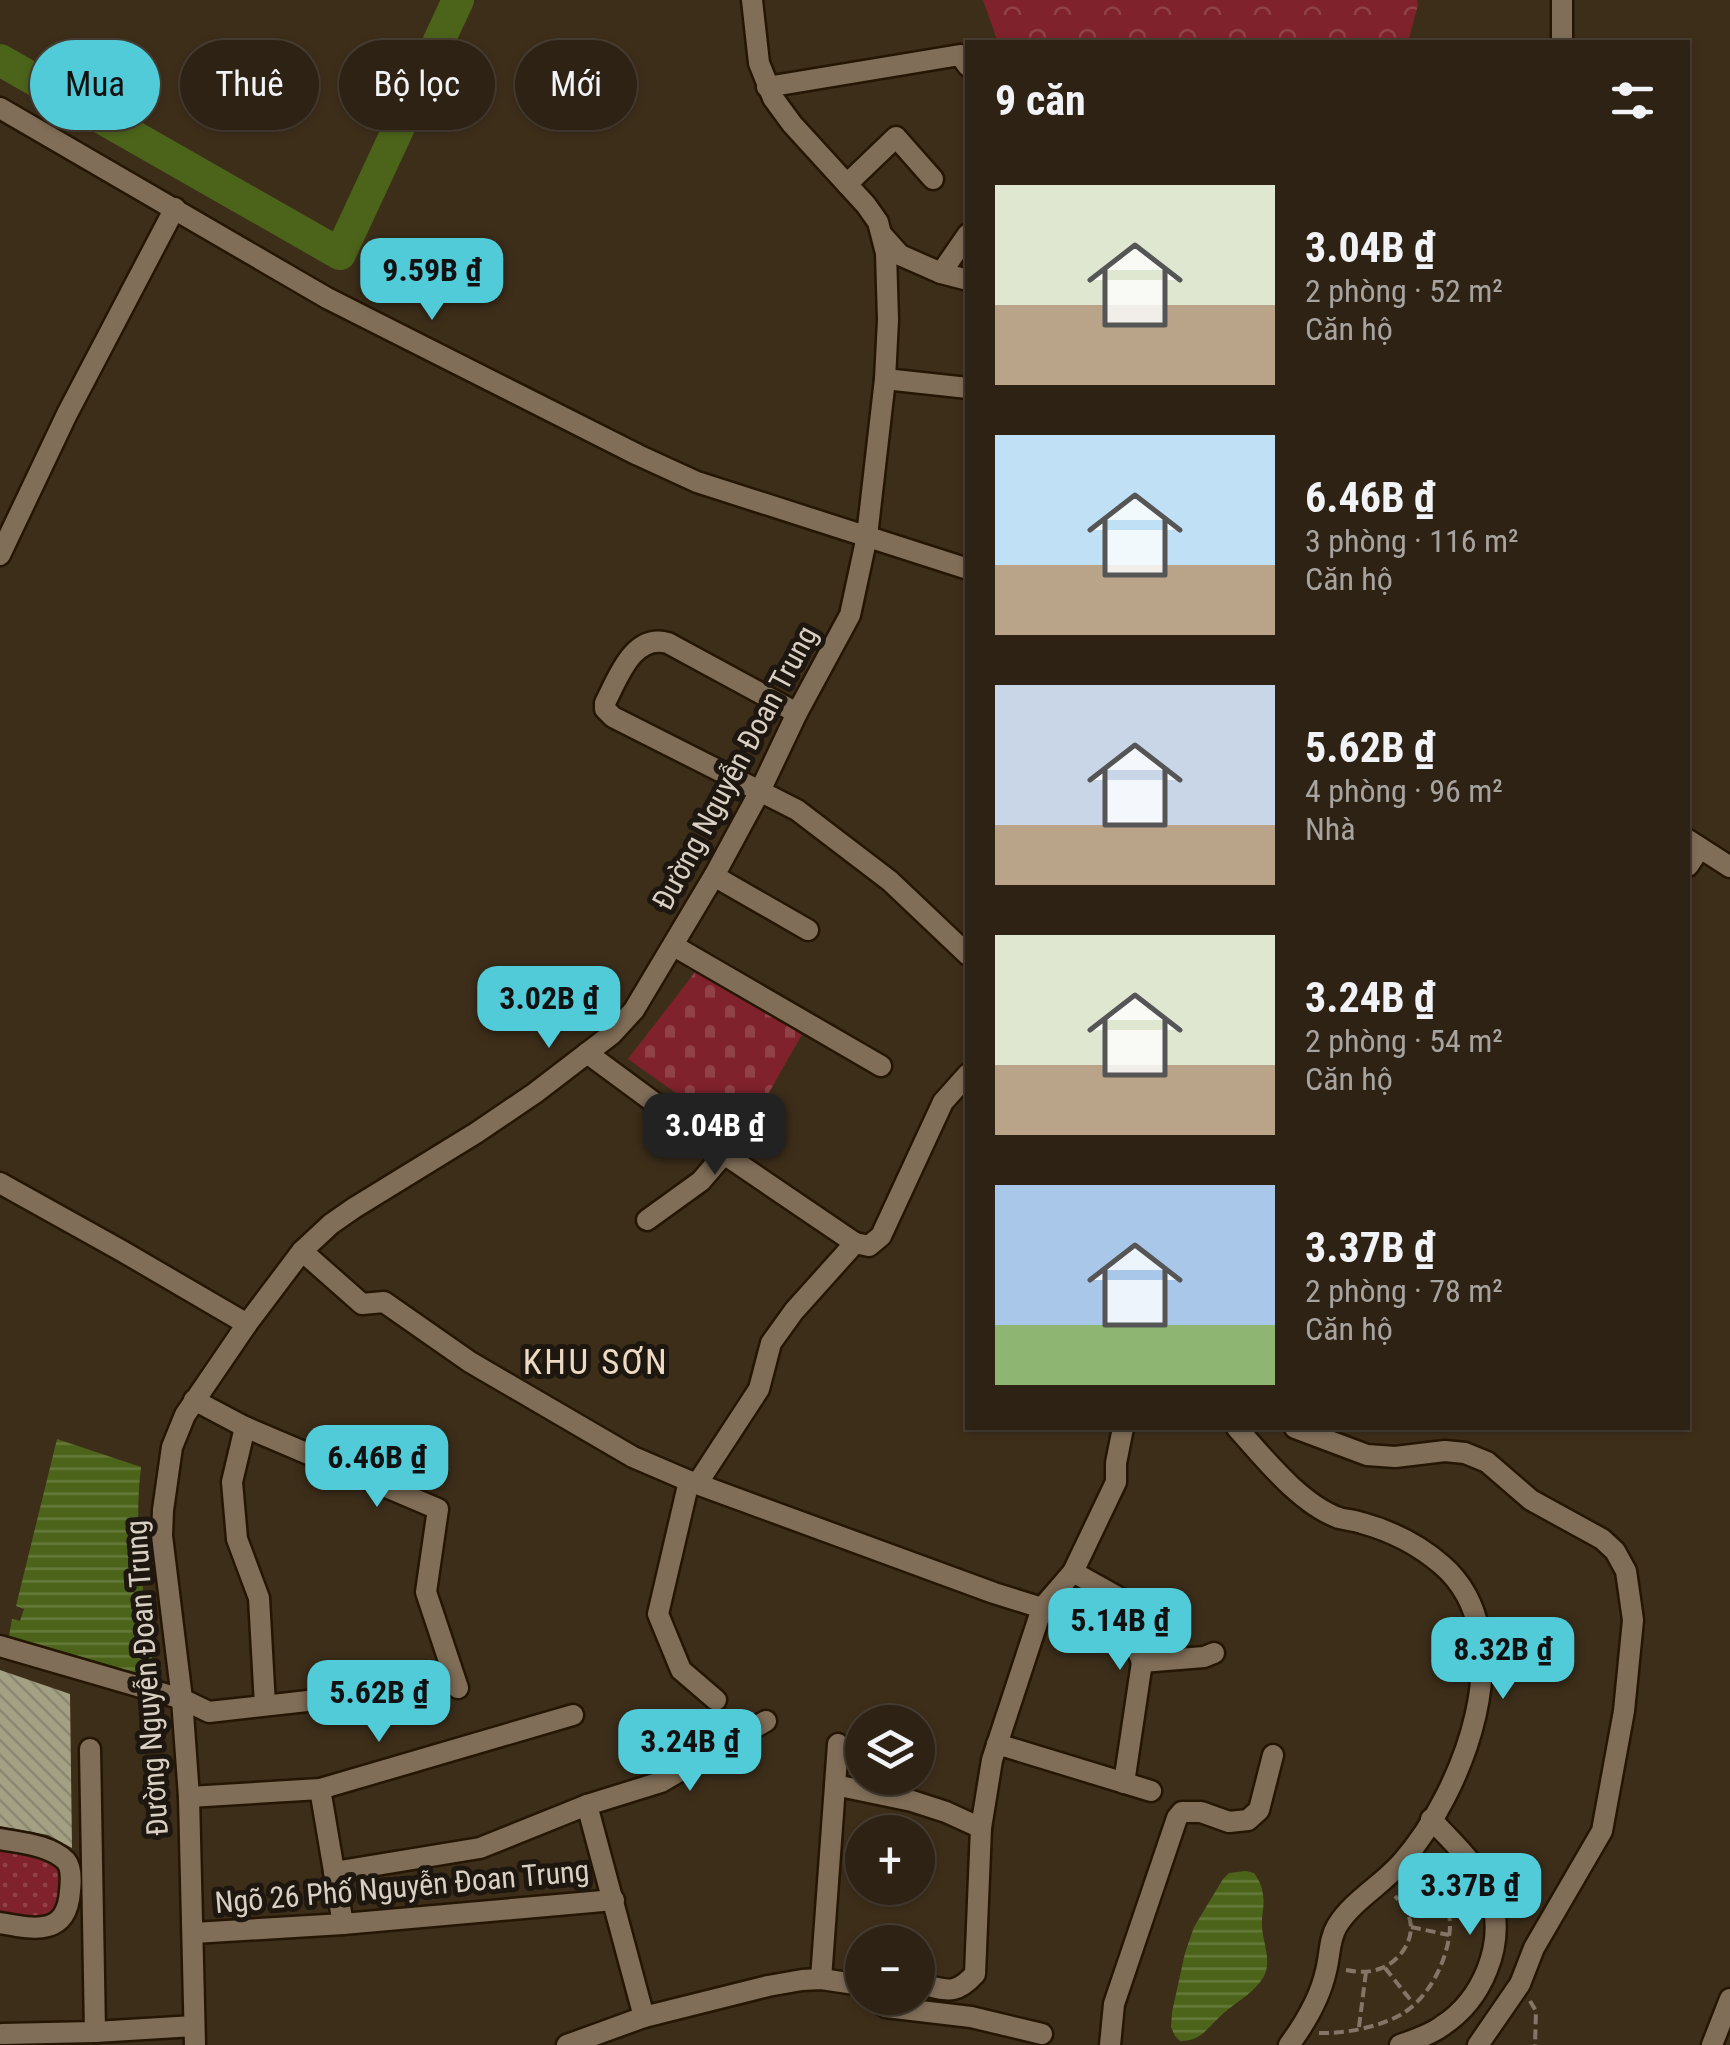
<!DOCTYPE html>
<html lang="vi">
<meta charset="utf-8">
<style>
body{margin:0;font-family:"Roboto Condensed",sans-serif;background:#362a1d;color:#f1f3f6;height:100vh;display:flex;flex-direction:column;font-size:38px;white-space:nowrap}
*{box-sizing:border-box;margin:0}
p{font-size:32px;color:#a7a4a0}
.icon{flex:none;width:55px;height:55px;fill:none;stroke:currentColor;stroke-width:2;stroke-linecap:round;stroke-linejoin:round}
.map{position:relative;flex:1;overflow:hidden}
.details{position:absolute;left:965px;top:40px;width:725px;height:1390px;display:flex;flex-direction:column;background:#2e2214;border-radius:0px;box-shadow:0 2px 8px #0004,0 0 0 2px #493f34}
.details>*{flex:none}
.top-card{position:absolute;left:30px;top:40px;width:785px;height:90px;display:flex;gap:20px}
.fabs{position:absolute;left:845px;top:1705px;display:grid;gap:20px}
.fabs a{display:grid;place-items:center;width:90px;height:90px;border-radius:50%;background:#2e2214;box-shadow:0 2px 8px #0004,0 0 0 2px #493f34;font-size:50px}
.price{position:absolute;translate:-50% -85px;padding:0 22px;border-radius:20px;background:#52cbd9;color:#111;font-size:32px;line-height:65px;filter:drop-shadow(0 2px 5px #0008)}
.price::after{content:'';position:absolute;left:50%;top:60px;width:30px;height:22px;margin-left:-15px;background:inherit;clip-path:polygon(0 0,100% 0,50% 100%)}
.price.on{background:#222;color:#fff}
ul{padding:0;list-style:none}
li{display:flex;align-items:center;gap:30px;height:250px;padding:0 30px}
li span{display:grid;place-items:center;flex:none;width:280px;height:200px;border-radius:0px;color:#555}
li>.icon{margin-inline-start:auto}
span .icon{width:120px;height:120px;fill:#fffc;stroke-width:1}
li b{font-size:42px}
h2{display:flex;justify-content:space-between;align-items:center;height:120px;padding:0 30px;font-size:42px}
.tag{padding:0 35px;border-radius:45px;background:#2e2214;box-shadow:0 2px 8px #0004,0 0 0 2px #493f34;font-size:35px;line-height:90px}
.tag.on{background:#52cbd9;color:#111}
.map>svg:first-child{display:block}
.grass{fill:url(#grass-dots)}
.forest{fill:url(#forest-crowns)}
.cemetery{fill:url(#cemetery-stones)}
.water{fill:url(#water-rules)}
.lines{fill:none;stroke-linecap:round;stroke-linejoin:round}
.river{stroke:#4c641a;stroke-width:32}
.building{fill:url(#building-back-hatch)}
.minor-casing{stroke:#241603;stroke-width:25}
.path{stroke:#837666;stroke-width:4;stroke-dasharray:10 5;stroke-linecap:butt}
.minor{stroke:#806e58;stroke-width:20}
.labels{text-anchor:middle;stroke-width:10;stroke-linejoin:round;paint-order:stroke}
.street-label{font-size:30px;fill:#d9cfc3;stroke:#1e170f}
.quarter-label{font-size:35px;letter-spacing:2.5px;fill:#eedac2;stroke:#1e170f}
</style>
<div class="map">
<svg width="1730" height="2045" viewBox="0 0 1730 2045">
<defs>
<pattern id="grass-dots" width="8" height="8" patternUnits="userSpaceOnUse" patternTransform="scale(2.5)"><rect width="8" height="8" fill="#7f222b"/><path d="M2 2h.1M6 6h.1" fill="none" stroke="#914148" stroke-width="1.8" stroke-linecap="round"/></pattern>
<pattern id="forest-crowns" width="20" height="18" patternUnits="userSpaceOnUse" patternTransform="scale(2.5)"><rect width="20" height="18" fill="#7f222b"/><path d="M2 6a3 3 0 1 1 6 0M12 15a3 3 0 1 1 6 0" fill="none" stroke="#914148"/></pattern>
<pattern id="cemetery-stones" width="16" height="16" patternUnits="userSpaceOnUse" patternTransform="scale(2.5)"><rect width="16" height="16" fill="#7f222b"/><path d="M2 7V4a2 2 0 0 1 4 0v3zM10 15v-3a2 2 0 0 1 4 0v3z" fill="#914148"/></pattern>
<pattern id="water-rules" width="6" height="5" patternUnits="userSpaceOnUse" patternTransform="scale(2.5)"><rect width="6" height="5" fill="#4c641a"/><path d="M0 2.5h6" fill="none" stroke="#65793a"/></pattern>
<pattern id="building-back-hatch" width="6" height="6" patternUnits="userSpaceOnUse" patternTransform="scale(2.5)"><rect width="6" height="6" fill="#a4a084"/><path d="M-1 5l2 2M0 0l6 6M5-1l2 2" fill="none" stroke="#8b8872"/></pattern>
</defs>
<rect width="100%" height="100%" fill="#3d2e1a"/>
<!-- grass -->
<path class="grass" d="M0,1848l64,18 2,22 -15,32 -51,-4z"/>
<!-- forest -->
<path class="forest" d="M983,0h434l1,5 -10,37h-410z"/>
<!-- cemetery -->
<path class="cemetery" d="M699,967l105,64 -62,109 -114,-81z"/>
<!-- water -->
<g class="water">
<path d="M57,1439l84,28c-8,65 3,129 11,193 0,7 0,13 -9,15l-134,-39 3,-17 8,2 4,-12 -8,-3z"/>
<path d="M1246,1871l8,2c5,7 8,13 9,22 2,11 -2,21 -1,32 1,15 9,32 3,47 -9,18 -26,26 -40,38 -16,13 -23,30 -45,29l-5,-5 -4,-9 1,-15 13,-59 9,-26 29,-48 6,-6z"/>
</g>
<g class="lines">
<!-- river -->
<path class="river" d="M0,60l340,194 118,-254"/>
</g>
<!-- building -->
<path class="building" d="M0,1670l70,24 2,154 -24,-13 -48,-9z"/>
<g class="lines">
<!-- minor casing -->
<g class="minor-casing">
<g id="minor">
<path d="M1562,42v-42"/>
<path d="M767,87l193,-32 8,11"/>
<path d="M0,108l327,190 311,157 59,27 271,87"/>
<path d="M847,184l49,-47 37,42"/>
<path d="M883,236l17,19 41,18 27,7"/>
<path d="M941,273l27,-39"/>
<path d="M885,379l83,9"/>
<path d="M0,555l67,-141 108,-206"/>
<path d="M797,713l-129,-70c-35,-10 -50,35 -63,60v6l8,8 184,93 93,71 78,74"/>
<path d="M1688,840l42,27"/>
<path d="M1688,866l12,-18"/>
<path d="M714,876l94,54"/>
<path d="M674,946l207,120"/>
<path d="M587,1053l137,101 131,89 14,3 12,-10 62,-134 25,-28"/>
<path d="M0,1183l122,68 125,73"/>
<path d="M647,1220l54,-39 23,-27"/>
<path d="M302,1251l60,53 22,-2 86,60 163,95 56,24 305,112 48,15"/>
<path d="M194,1400l51,27 193,82 -12,83 32,96"/>
<path d="M245,1427l-13,55 5,57 22,59 6,107"/>
<path d="M1237,1428c27,30 63,76 102,90 7,2 15,2 23,5 29,8 57,22 80,42 83,72 20,229 -40,297 -20,23 -50,39 -65,64 -8,13 -7,30 -11,45 -6,27 -20,51 -37,74"/>
<path d="M1295,1428l72,27 28,2 50,-6 20,2 22,9 44,38 71,39 13,12 11,20 7,49 -9,91 -22,120 -68,117 -14,36 -42,61"/>
<path d="M689,1481l-31,133 23,56 35,30"/>
<path d="M697,1484l62,-95 12,-46 23,-32 61,-68"/>
<path d="M1073,1572l50,28 11,9 2,6 -3,24 9,23 62,-5 10,-4"/>
<path d="M0,1646l182,53 27,13 125,-14"/>
<path d="M997,1744l154,47"/>
<path d="M90,1749l5,283"/>
<path d="M1124,1783l18,-121"/>
<path d="M835,1785l77,16 34,11 35,16"/>
<path d="M320,1789l23,135"/>
<path d="M189,1797l131,-8 253,-74"/>
<path d="M587,1805l57,212"/>
<path d="M0,1839c21,4 50,6 66,22 6,7 5,21 4,30 -3,46 -37,38 -70,32"/>
<path d="M334,1872l146,-24 107,-43 74,-23 105,-61"/>
<path d="M194,1933l149,-9 271,-24"/>
<path d="M821,1979l17,-235"/>
<path d="M918,1984c28,5 36,13 57,-10l6,-146 11,-68 50,-152 31,-36 43,-90v-19l7,-35"/>
<path d="M873,1998l13,9 85,10 71,17"/>
<path d="M2,2034l93,-2 99,-6"/>
<path d="M195,2045l-6,-248 -7,-98 -20,-163 1,-26 9,-63 13,-32 62,-91 55,-73 29,-27 23,-16 122,-75 59,-40 77,-59 22,-24 80,-134 46,-85 37,-78 53,-98 17,-79 18,-157 3,-59 -2,-67 -8,-31 -12,-17 -74,-81 -19,-26 -14,-35 -7,-63"/>
<path d="M567,2045l77,-28 124,-31 34,-6 19,-1 41,6"/>
<path d="M1110,2045l4,-41 63,-186 5,-6h19l28,10 19,-2 11,-10 14,-55"/>
<path d="M1400,2045c14,-5 30,-10 42,-19 40,-26 64,-81 49,-128 -10,-31 -38,-55 -60,-79"/>
<path d="M1712,2045l18,-46"/>
</g>
</g>
<!-- path -->
<g class="path">
<path d="M1402,1905l35,-28"/>
<path d="M1411,1927l38,8"/>
<path d="M1385,1968l28,35"/>
<path d="M1346,1970c11,2 22,3 33,-1 20,-6 38,-31 30,-52 -2,-7 -9,-15 -14,-21"/>
<path d="M1530,2001l6,10 -1,34"/>
<path d="M1359,2027l7,-55"/>
<path d="M1319,2033c25,1 61,-6 83,-19 28,-17 47,-56 48,-88 0,-23 -10,-48 -22,-66"/>
</g>
<!-- minor -->
<use href="#minor" class="minor"/>
</g>
<g class="labels">
<!-- street labels -->
<g class="street-label">
<text transform="translate(735 768) rotate(-62)" y="10">Đường Nguyễn Đoan Trung</text>
<text transform="translate(147 1678) rotate(-94)" y="10">Đường Nguyễn Đoan Trung</text>
<text transform="translate(402 1887) rotate(-5)" y="10">Ngõ 26 Phố Nguyễn Đoan Trung</text>
</g>
<!-- quarter labels -->
<g class="quarter-label">
<text x="596" y="1374">KHU SƠN</text>
</g>
</g>
</svg>
<div class="fabs">
<a><svg class="icon" aria-label="layers" viewBox="0 0 24 24"><path d="M12 4l9 5-9 5-9-5zM3 14l9 5 9-5"/></svg></a>
<a>+</a>
<a>−</a>
</div>
<b class="price" style="left:432px;top:323px">9.59B ₫</b>
<b class="price" style="left:549px;top:1051px">3.02B ₫</b>
<b class="price on" style="left:715px;top:1178px">3.04B ₫</b>
<b class="price" style="left:377px;top:1510px">6.46B ₫</b>
<b class="price" style="left:1120px;top:1673px">5.14B ₫</b>
<b class="price" style="left:1503px;top:1702px">8.32B ₫</b>
<b class="price" style="left:379px;top:1745px">5.62B ₫</b>
<b class="price" style="left:690px;top:1794px">3.24B ₫</b>
<b class="price" style="left:1470px;top:1938px">3.37B ₫</b>
<div class="top-card">
<a class="tag on">Mua</a>
<a class="tag">Thuê</a>
<a class="tag">Bộ lọc</a>
<a class="tag">Mới</a>
</div>
<section class="details">
<h2>9 căn<svg class="icon" aria-label="filters" viewBox="0 0 24 24"><path d="M4 7h16M4 17h16"/><circle cx="9" cy="7" r="2"/><circle cx="15" cy="17" r="2"/></svg></h2>
<ul>
<li><span style="background:linear-gradient(#dfe7d0 60%,#b9a48a 0)"><svg class="icon" aria-label="home" viewBox="0 0 24 24"><path d="M3 11l9-7 9 7M6 9v11h12V9"/></svg></span><div><b>3.04B ₫</b><p>2 phòng · 52 m²</p><p>Căn hộ</p></div></li>
<li><span style="background:linear-gradient(#bfe0f5 65%,#b9a48a 0)"><svg class="icon" aria-label="home" viewBox="0 0 24 24"><path d="M3 11l9-7 9 7M6 9v11h12V9"/></svg></span><div><b>6.46B ₫</b><p>3 phòng · 116 m²</p><p>Căn hộ</p></div></li>
<li><span style="background:linear-gradient(#c9d6e8 70%,#b9a48a 0)"><svg class="icon" aria-label="home" viewBox="0 0 24 24"><path d="M3 11l9-7 9 7M6 9v11h12V9"/></svg></span><div><b>5.62B ₫</b><p>4 phòng · 96 m²</p><p>Nhà</p></div></li>
<li><span style="background:linear-gradient(#dfe7d0 65%,#b9a48a 0)"><svg class="icon" aria-label="home" viewBox="0 0 24 24"><path d="M3 11l9-7 9 7M6 9v11h12V9"/></svg></span><div><b>3.24B ₫</b><p>2 phòng · 54 m²</p><p>Căn hộ</p></div></li>
<li><span style="background:linear-gradient(#a9c7e8 70%,#8fb573 0)"><svg class="icon" aria-label="home" viewBox="0 0 24 24"><path d="M3 11l9-7 9 7M6 9v11h12V9"/></svg></span><div><b>3.37B ₫</b><p>2 phòng · 78 m²</p><p>Căn hộ</p></div></li>
</ul>
</section>
</div>
